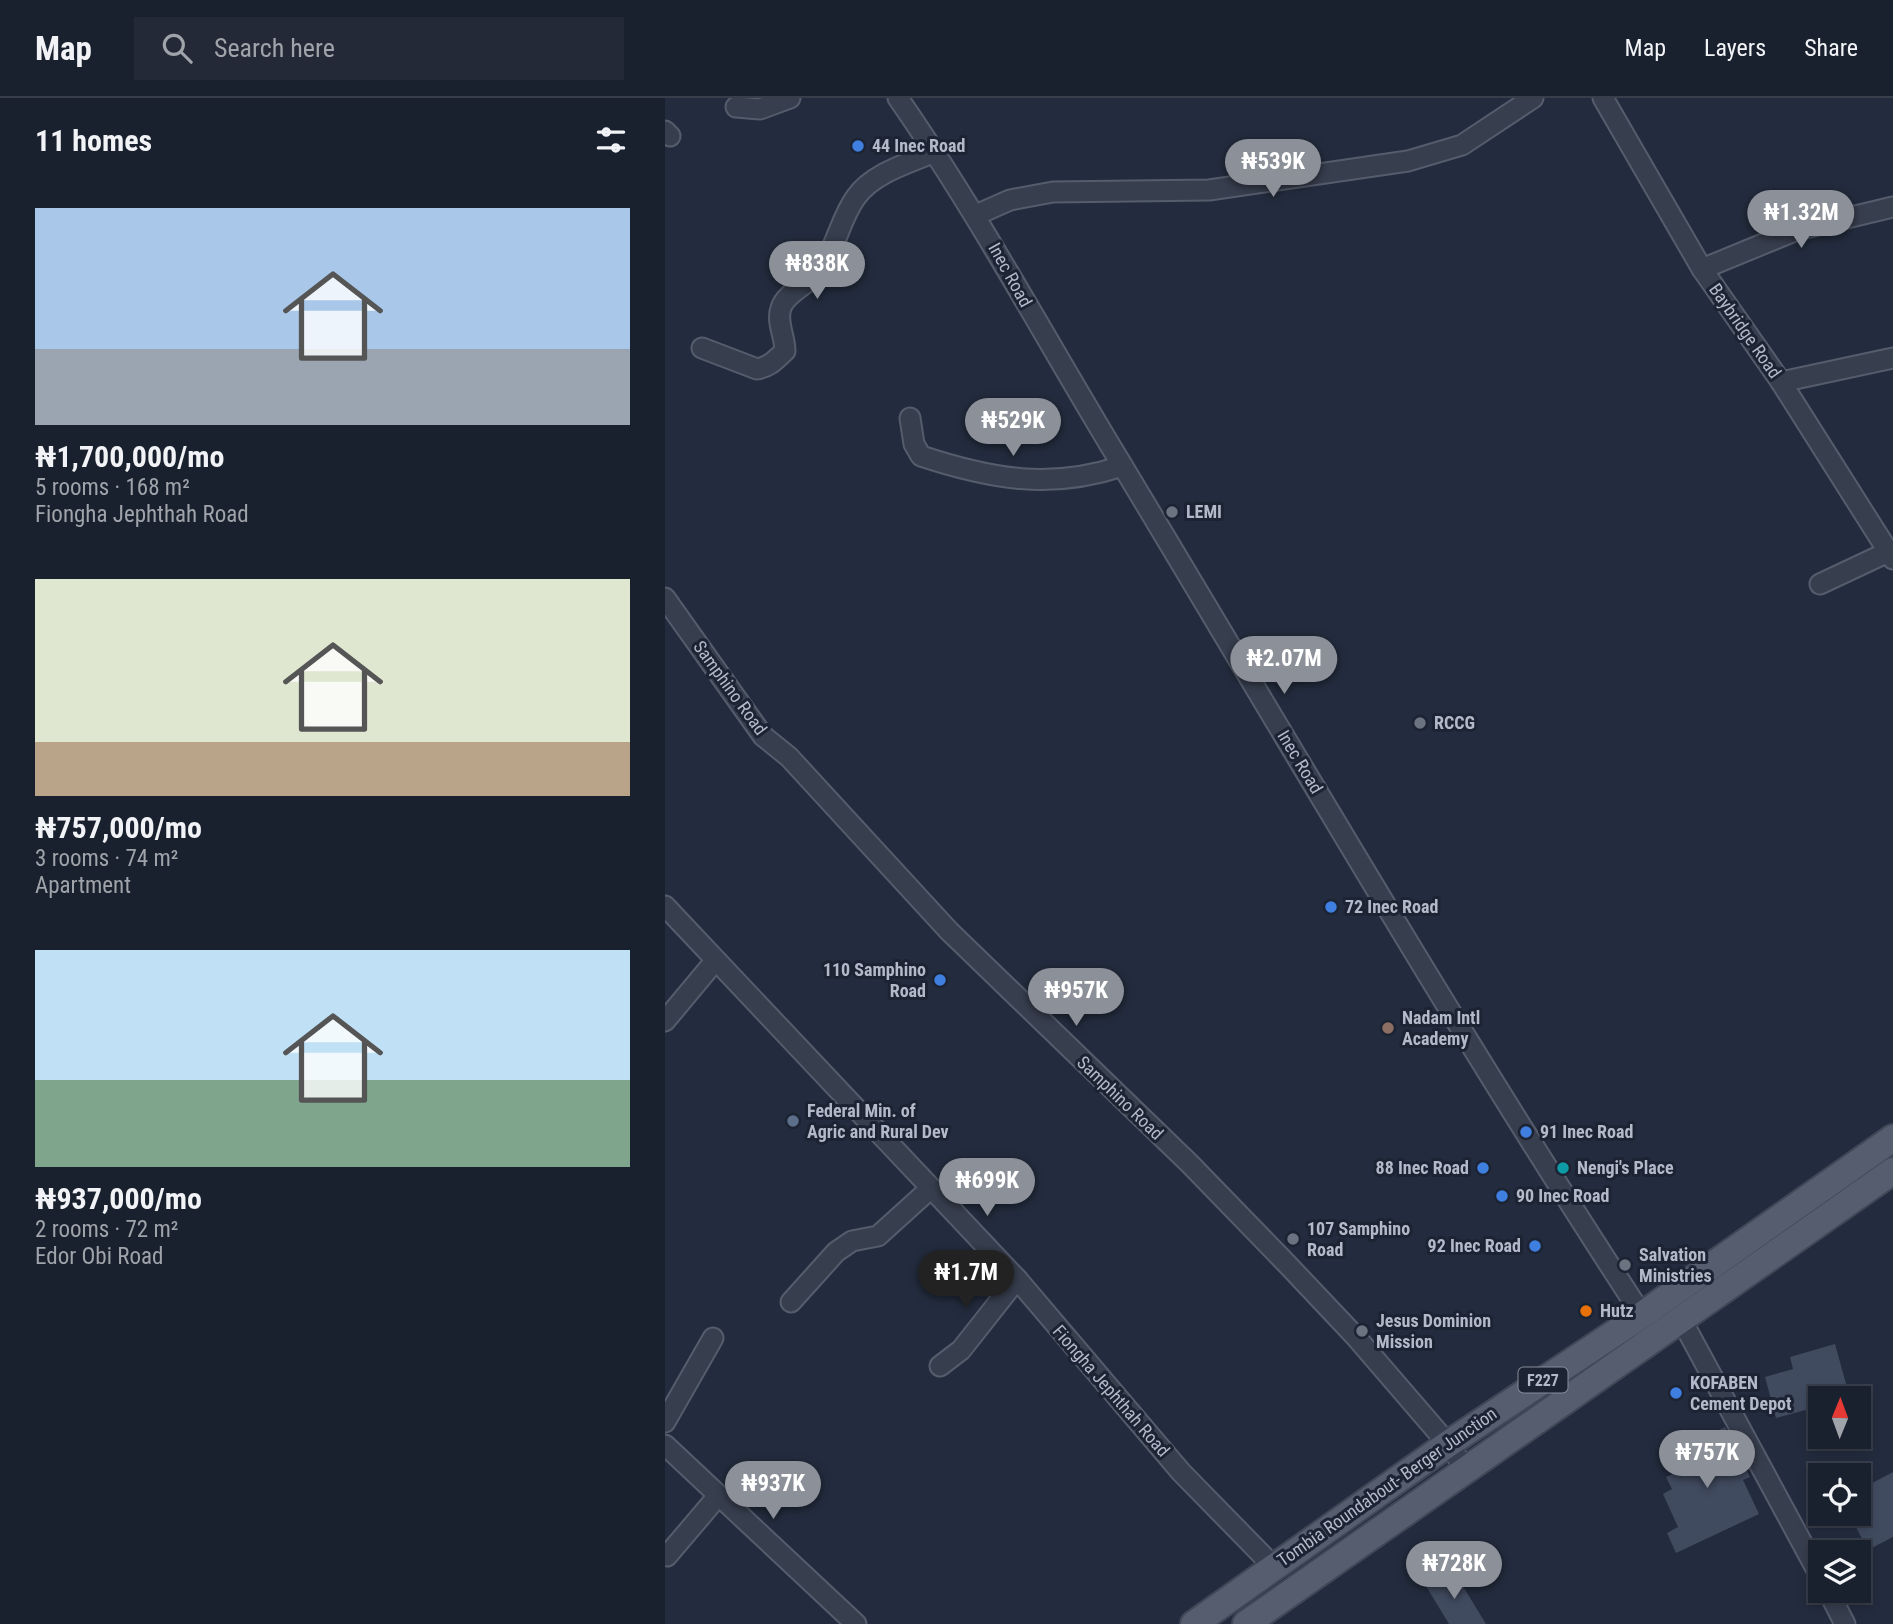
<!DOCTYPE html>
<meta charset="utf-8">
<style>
body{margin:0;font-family:"Roboto Condensed",sans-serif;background:#232936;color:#f1f3f6;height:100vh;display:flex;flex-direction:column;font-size:26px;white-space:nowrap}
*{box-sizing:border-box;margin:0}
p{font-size:23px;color:#9fa3aa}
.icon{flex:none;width:38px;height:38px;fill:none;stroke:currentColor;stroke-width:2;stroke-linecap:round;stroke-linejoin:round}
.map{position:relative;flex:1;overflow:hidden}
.drawer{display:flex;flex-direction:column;background:#1a212e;width:665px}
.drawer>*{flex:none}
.needle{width:46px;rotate:1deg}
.fabs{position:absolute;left:1143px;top:1288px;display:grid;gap:14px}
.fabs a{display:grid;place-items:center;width:63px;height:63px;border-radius:0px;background:#1a212e;box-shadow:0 4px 10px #0003,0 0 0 2px #383e4a;font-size:35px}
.price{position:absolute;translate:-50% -60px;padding:0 16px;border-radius:24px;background:#8c9099;color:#fff;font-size:23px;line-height:46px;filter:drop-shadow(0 2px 4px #0008)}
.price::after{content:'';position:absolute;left:50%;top:42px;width:21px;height:16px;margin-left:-10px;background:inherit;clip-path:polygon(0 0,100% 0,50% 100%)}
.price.active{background:#222;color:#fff}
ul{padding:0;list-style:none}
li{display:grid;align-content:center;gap:14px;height:371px;padding:0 35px}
li span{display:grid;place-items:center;height:217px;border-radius:0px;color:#555}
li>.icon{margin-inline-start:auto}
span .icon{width:126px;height:126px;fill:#fffc;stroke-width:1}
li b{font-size:30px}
h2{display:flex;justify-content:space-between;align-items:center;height:84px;padding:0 35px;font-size:30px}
header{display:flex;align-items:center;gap:42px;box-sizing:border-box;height:98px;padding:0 35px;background:#1a212e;border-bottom:2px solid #383e4a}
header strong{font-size:33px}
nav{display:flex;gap:38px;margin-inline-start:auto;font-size:24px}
.search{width:490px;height:63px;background:#232936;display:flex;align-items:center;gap:18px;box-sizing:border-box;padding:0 24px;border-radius:0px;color:#9fa3aa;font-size:26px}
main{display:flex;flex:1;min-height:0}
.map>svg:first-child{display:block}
.building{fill:#414b60}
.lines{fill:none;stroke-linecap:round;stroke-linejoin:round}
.minor-casing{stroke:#555c6c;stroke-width:23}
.major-casing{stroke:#404757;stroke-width:30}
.minor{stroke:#373e4e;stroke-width:19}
.major{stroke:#555d6e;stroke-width:26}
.shop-dot{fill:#3f7fe0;stroke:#1c2333;stroke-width:2.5}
.worship-dot{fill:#6b7280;stroke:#1c2333;stroke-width:2.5}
.education-dot{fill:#8d6e63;stroke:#1c2333;stroke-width:2.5}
.service-dot{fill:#5c6f8a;stroke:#1c2333;stroke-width:2.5}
.culture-dot{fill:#0f9aa8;stroke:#1c2333;stroke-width:2.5}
.food-dot{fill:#e8710a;stroke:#1c2333;stroke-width:2.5}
.labels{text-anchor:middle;stroke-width:6;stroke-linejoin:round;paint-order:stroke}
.shield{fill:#1c2333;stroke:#868c9c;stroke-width:2}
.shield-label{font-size:16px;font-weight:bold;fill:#b3b9c9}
.poi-label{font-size:18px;font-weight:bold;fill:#b3b9c9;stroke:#1c2333;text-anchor:start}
.street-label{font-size:18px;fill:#b3b9c9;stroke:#1c2333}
</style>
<header>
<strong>Map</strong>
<div class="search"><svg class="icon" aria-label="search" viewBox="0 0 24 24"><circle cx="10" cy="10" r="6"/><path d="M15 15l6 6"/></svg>Search here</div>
<nav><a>Map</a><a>Layers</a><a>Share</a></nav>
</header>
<main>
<section class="drawer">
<h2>11 homes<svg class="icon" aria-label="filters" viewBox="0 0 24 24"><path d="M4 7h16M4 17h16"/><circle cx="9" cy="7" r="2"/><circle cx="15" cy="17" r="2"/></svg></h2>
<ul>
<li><span style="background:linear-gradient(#a9c7e8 65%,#9aa5b1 0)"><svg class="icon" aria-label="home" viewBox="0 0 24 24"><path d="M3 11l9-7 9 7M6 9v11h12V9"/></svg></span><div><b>₦1,700,000/mo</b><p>5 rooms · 168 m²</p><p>Fiongha Jephthah Road</p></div></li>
<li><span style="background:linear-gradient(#dfe7d0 75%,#b9a48a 0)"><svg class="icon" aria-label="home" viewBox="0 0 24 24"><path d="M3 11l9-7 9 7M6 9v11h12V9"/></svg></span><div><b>₦757,000/mo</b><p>3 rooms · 74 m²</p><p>Apartment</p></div></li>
<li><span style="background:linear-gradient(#bfe0f5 60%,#7fa58c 0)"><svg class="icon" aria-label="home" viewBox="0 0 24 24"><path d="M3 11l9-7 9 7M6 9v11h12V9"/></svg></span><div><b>₦937,000/mo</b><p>2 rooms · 72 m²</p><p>Edor Obi Road</p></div></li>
</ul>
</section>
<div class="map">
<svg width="1228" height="1526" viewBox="0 0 1228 1526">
<rect width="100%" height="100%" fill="#232c3e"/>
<!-- building -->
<g class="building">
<path d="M1170,1246l15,54h-30v8l-44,12 -11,-41 28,-8 -3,-12z"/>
<path d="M1060,1329l25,50 -7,3 16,34 -83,39 -9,-20 11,-6 -15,-33 9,-5 -6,-12 7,-3 -8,-19z"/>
<path d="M1228,1374v65l-25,13 -19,-36h10v-24z"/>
<path d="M788,1472l33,54h-37l-23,-38z"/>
</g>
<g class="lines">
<!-- minor casing -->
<g class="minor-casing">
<g id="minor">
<path d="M233,0c82,118 149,244 224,367 171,284 338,572 520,850"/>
<path d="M938,0l99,171 79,113 112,177"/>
<path d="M71,9l24,2 30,-11"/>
<path d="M0,33l5,5"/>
<path d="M311,117l34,-15 43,-8 156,-2 199,-29 54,-16 71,-47"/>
<path d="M1037,171l95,-39 96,-23"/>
<path d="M37,250l55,21c13,-2 19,-10 28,-18 0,-15 -9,-29 -4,-43 5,-16 29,-24 39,-38 16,-22 20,-51 36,-73 17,-24 53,-34 79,-45"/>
<path d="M1116,284l112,-24"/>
<path d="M245,320l4,26 7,12c70,23 130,34 201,10"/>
<path d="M1155,486l68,-32"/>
<path d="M0,500l98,138 26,21 160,174 241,233 97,100 68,72 93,108 19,27"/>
<path d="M0,808l352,373 164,193 92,94"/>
<path d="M0,923l50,-60"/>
<path d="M126,1204l45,-50 16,-11 26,-5 53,-48"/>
<path d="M1016,1221l139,257"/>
<path d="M275,1268l21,-16 56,-71"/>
<path d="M0,1324l48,-84"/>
<path d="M0,1347l191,179"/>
<path d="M0,1456l2,2 51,-60"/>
<path d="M1163,1493l17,33"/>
</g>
</g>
<!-- major casing -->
<g class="major-casing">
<g id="major">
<path d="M529,1526l254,-180 194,-129 251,-177"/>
<path d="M581,1526l647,-453"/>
</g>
</g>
<!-- minor -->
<use href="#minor" class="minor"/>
<!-- major -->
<use href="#major" class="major"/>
</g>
<!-- markers -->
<g class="shop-dot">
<circle cx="193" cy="48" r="7"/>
<circle cx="666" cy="809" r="7"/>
<circle cx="275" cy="882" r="7"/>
<circle cx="861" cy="1034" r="7"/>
<circle cx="818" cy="1070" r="7"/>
<circle cx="837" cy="1098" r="7"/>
<circle cx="870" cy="1148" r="7"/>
<circle cx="1011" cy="1295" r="7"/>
</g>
<g class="worship-dot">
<circle cx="507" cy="414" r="7"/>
<circle cx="755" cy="625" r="7"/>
<circle cx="628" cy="1141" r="7"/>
<circle cx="960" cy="1167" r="7"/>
<circle cx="697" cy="1233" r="7"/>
</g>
<circle class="education-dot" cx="723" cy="930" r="7"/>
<circle class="service-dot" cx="128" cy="1023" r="7"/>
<circle class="culture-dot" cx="898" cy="1070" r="7"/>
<circle class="food-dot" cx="921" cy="1213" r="7"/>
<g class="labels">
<!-- shield labels -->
<rect class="shield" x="853.5" y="1269.5" width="49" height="25" rx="5"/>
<g class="shield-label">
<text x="878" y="1288">F227</text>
</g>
<!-- poi labels -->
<g class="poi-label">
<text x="207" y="54">44 Inec Road</text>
<text x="521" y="420">LEMI</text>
<text x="769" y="631">RCCG</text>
<text x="680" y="815">72 Inec Road</text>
<text x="261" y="878" text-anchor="end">110 Samphino<tspan x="261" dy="21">Road</tspan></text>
<text x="737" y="926">Nadam Intl<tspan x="737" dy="21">Academy</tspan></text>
<text x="142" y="1019">Federal Min. of<tspan x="142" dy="21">Agric and Rural Dev</tspan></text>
<text x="875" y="1040">91 Inec Road</text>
<text x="804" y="1076" text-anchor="end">88 Inec Road</text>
<text x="912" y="1076">Nengi's Place</text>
<text x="851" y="1104">90 Inec Road</text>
<text x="642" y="1137">107 Samphino<tspan x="642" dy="21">Road</tspan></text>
<text x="856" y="1154" text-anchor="end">92 Inec Road</text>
<text x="974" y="1163">Salvation<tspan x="974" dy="21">Ministries</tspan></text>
<text x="935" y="1219">Hutz</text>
<text x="711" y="1229">Jesus Dominion<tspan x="711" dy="21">Mission</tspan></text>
<text x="1025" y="1291">KOFABEN<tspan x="1025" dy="21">Cement Depot</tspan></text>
</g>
<!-- street labels -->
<g class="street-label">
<text transform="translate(345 177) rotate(61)" y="6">Inec Road</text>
<text transform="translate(1080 233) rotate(55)" y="6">Baybridge Road</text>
<text transform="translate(65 590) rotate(54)" y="6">Samphino Road</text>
<text transform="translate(635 664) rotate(59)" y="6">Inec Road</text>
<text transform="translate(455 1000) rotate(44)" y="6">Samphino Road</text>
<text transform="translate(446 1293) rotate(49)" y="6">Fiongha Jephthah Road</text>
<text transform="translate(722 1389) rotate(-35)" y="6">Tombia Roundabout- Berger Junction</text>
</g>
</g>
</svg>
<div class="fabs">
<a><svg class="needle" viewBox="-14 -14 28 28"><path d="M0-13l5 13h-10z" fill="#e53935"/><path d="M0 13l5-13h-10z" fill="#9fa3aa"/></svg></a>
<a><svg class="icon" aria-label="locate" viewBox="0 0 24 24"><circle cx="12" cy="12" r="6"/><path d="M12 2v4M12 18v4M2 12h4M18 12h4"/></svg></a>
<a><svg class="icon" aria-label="layers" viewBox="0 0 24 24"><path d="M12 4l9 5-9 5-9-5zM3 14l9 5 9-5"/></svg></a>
</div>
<b class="price" style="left:608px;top:101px">₦539K</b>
<b class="price" style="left:1136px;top:152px">₦1.32M</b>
<b class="price" style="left:152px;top:203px">₦838K</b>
<b class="price" style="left:348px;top:360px">₦529K</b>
<b class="price" style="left:619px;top:598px">₦2.07M</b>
<b class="price" style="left:411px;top:930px">₦957K</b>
<b class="price" style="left:322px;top:1120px">₦699K</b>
<b class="price active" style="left:301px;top:1212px">₦1.7M</b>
<b class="price" style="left:1042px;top:1392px">₦757K</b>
<b class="price" style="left:108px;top:1423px">₦937K</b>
<b class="price" style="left:789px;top:1503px">₦728K</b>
</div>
</main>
